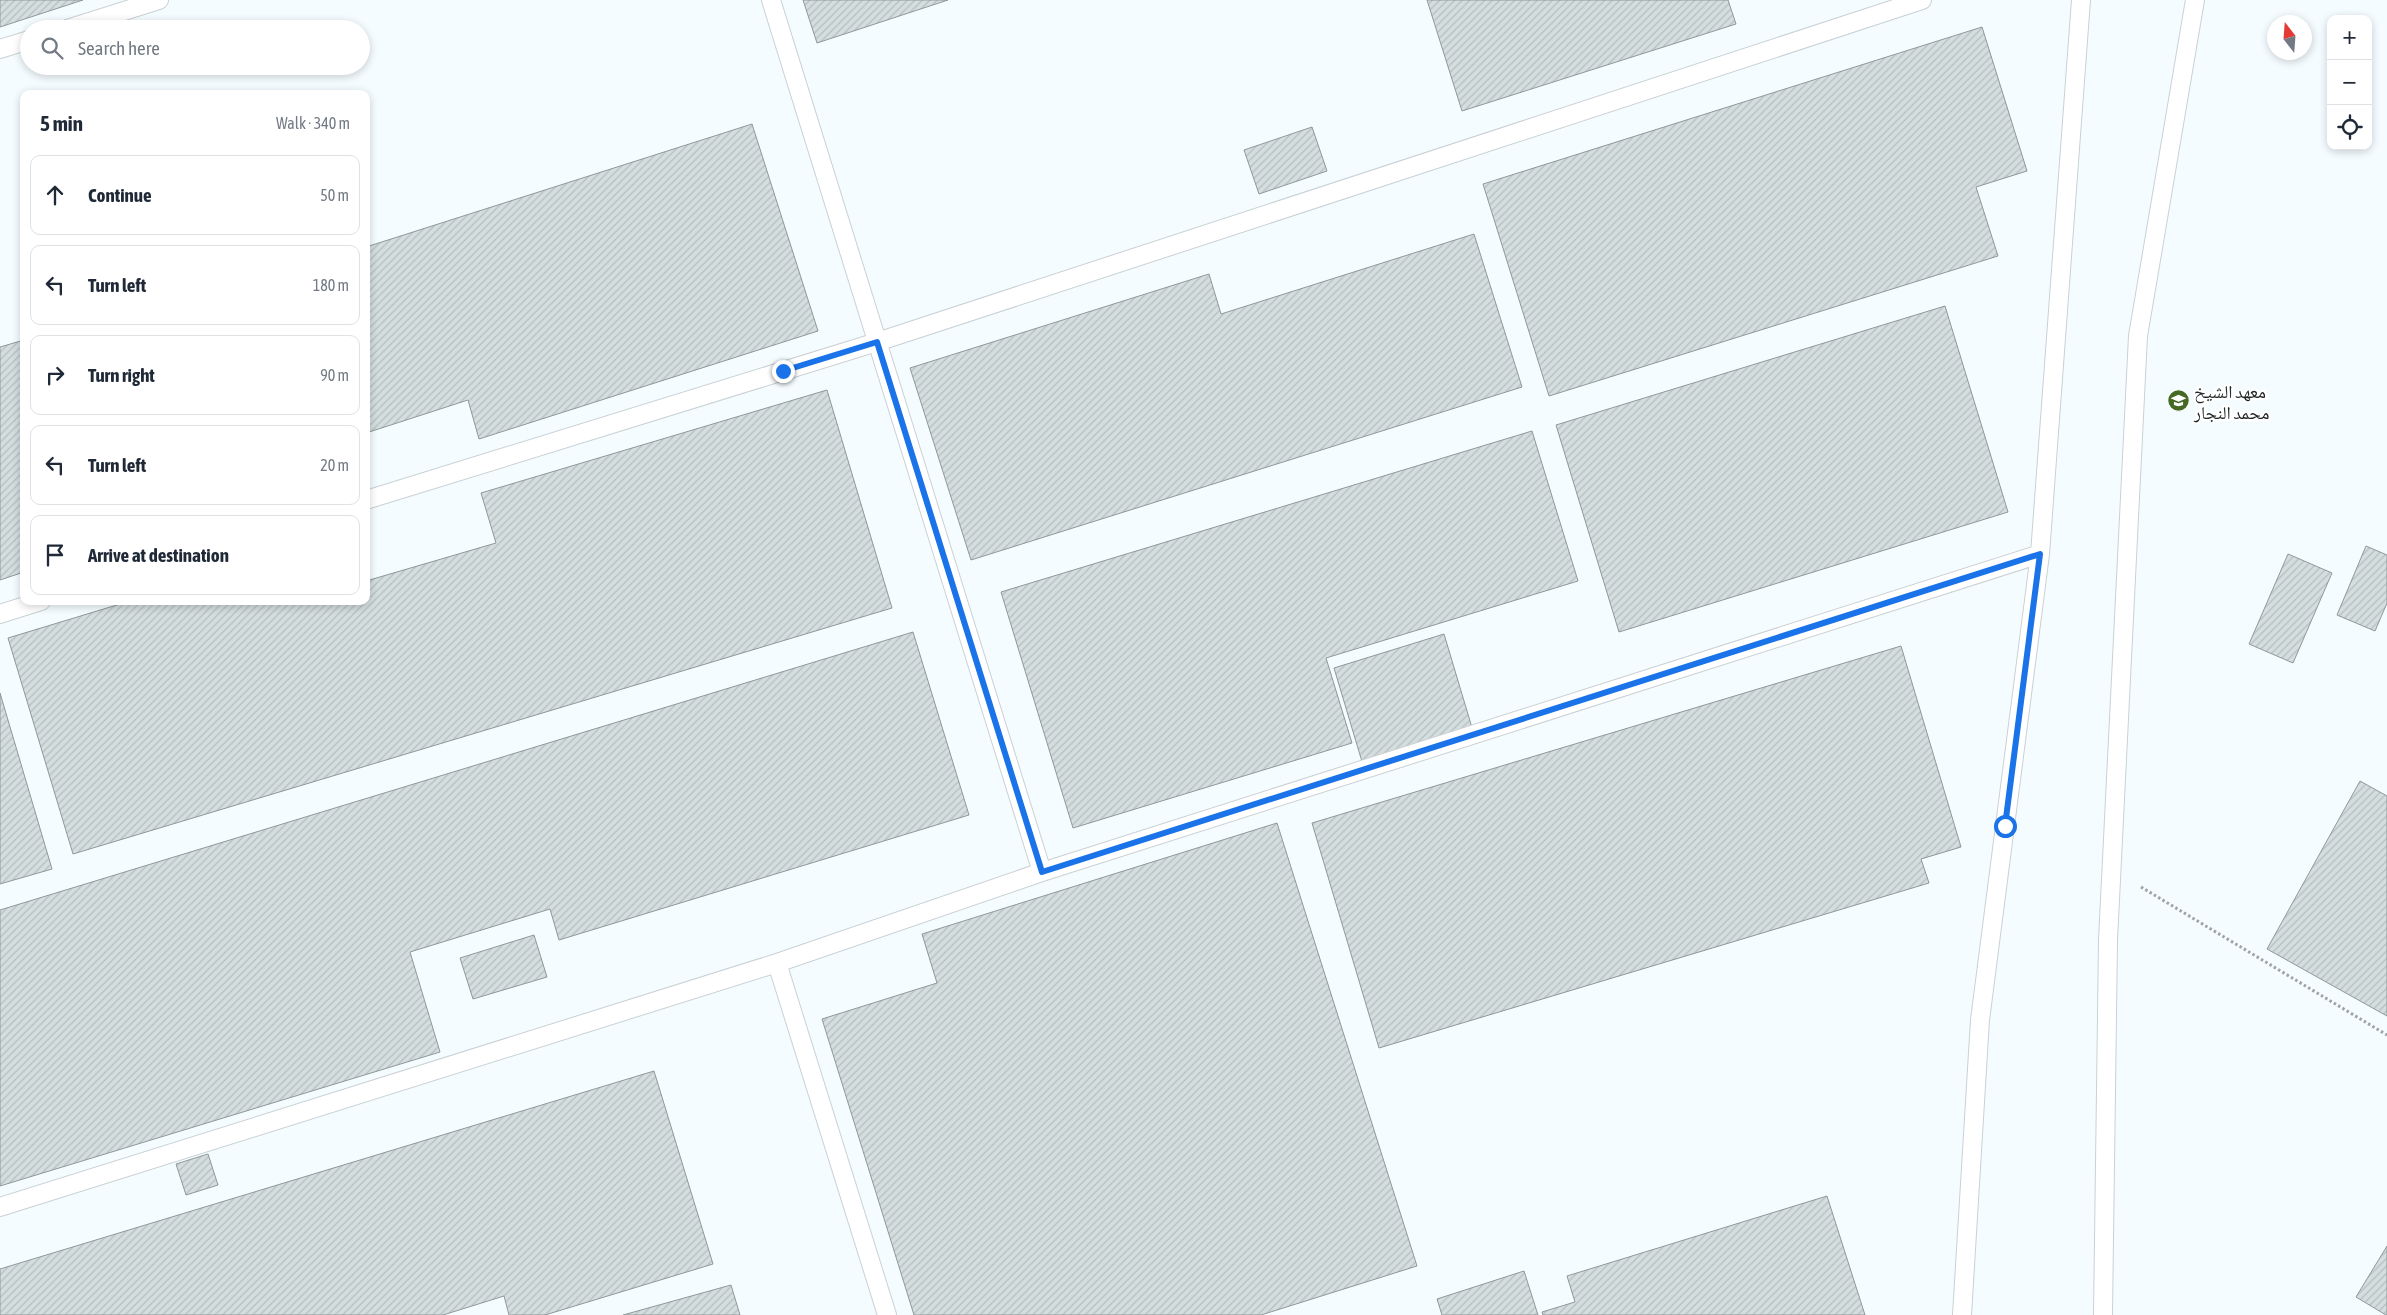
<!DOCTYPE html>
<meta charset="utf-8">
<style>
body{margin:0;font-family:"Asap Condensed","Noto Naskh Arabic",sans-serif;background:#f6f6f7;color:#1f2937}
.controls{position:absolute;right:15px;top:15px;display:grid;overflow:hidden;border-radius:10px;box-shadow:0 2px 8px #0003}
.controls button{width:45px;height:45px;display:grid;place-items:center;padding:0;border:0;border-bottom:1px solid #e0e1e3;background:#fff;color:#1f2937;font:25px sans-serif}
.compass{position:absolute;left:2267px;top:15px;width:45px;height:45px;border-radius:50%;background:#fff;box-shadow:0 2px 8px #0003;rotate:343deg}
.stop{position:absolute;width:15px;height:15px;margin:-11px;border:4px solid #1a73e8;border-radius:50%;background:#fff}
.stop.end{background:#1a73e8;border-color:#fff;box-shadow:0 1px 5px #0008}
.list{margin:0;padding:0;list-style:none}
h2{display:flex;justify-content:space-between;align-items:center;height:65px;margin:0;padding:0 20px;font-size:21px}
h2 small{font-size:16px;font-weight:400;color:#747a83}
.list li{display:grid;grid-template-columns:32px 1fr auto;gap:15px;align-items:center;box-sizing:border-box;height:80px;margin:0 10px 10px;padding:0 10px;border:1px solid #e0e1e3;border-radius:10px}
.list b{display:block;font-size:19px;white-space:nowrap}
.list em{font-size:16px;font-style:normal;color:#747a83}
.icon{flex:none;width:28px;height:28px;fill:none;stroke:currentColor;stroke-width:2;stroke-linecap:round;stroke-linejoin:round}
.map{position:relative;flex:none;width:2387px;height:1315px;overflow:hidden}
.search{position:absolute;background:#fff;box-shadow:0 2px 8px #0003;left:20px;top:20px;width:350px;height:55px;display:flex;align-items:center;gap:12px;box-sizing:border-box;padding:0 18px;border-radius:28px;color:#747a83;font-size:19px}
.panel{position:absolute;background:#fff;box-shadow:0 2px 8px #0003;left:20px;top:90px;width:350px;height:515px;border-radius:10px}
.map>svg:first-child{display:block}
</style>
<div class="map">
<svg width="2387" height="1315" viewBox="0 0 2387 1315">
<defs>
<pattern id="building-hatch" width="6" height="6" patternUnits="userSpaceOnUse" patternTransform="scale(1.25)"><rect width="6" height="6" fill="#d4dedf"/><path d="M-1 1l2-2M0 6l6-6M5 7l2-2" fill="none" stroke="#b6bebf"/></pattern>
</defs>
<rect width="100%" height="100%" fill="#f5fcff"/>
<path fill="url(#building-hatch)" stroke="#8f9899" d="M0 0H83L0 27Z
M803 0H948L817 43Z
M1427 0H1728L1736 24 1462 111Z
M1982 27 2027 171 1976 187 1998 256 1549 396 1483 184Z
M752 124 818 331 479 439 468 400 366 433V247Z
M1312 127 1327 171 1259 194 1244 150Z
M1474 234 1522 387 971 560 910 368 1209 274 1221 314Z
M1945 306 2008 512 1619 632 1556 425Z
M24 340V572L0 580V347Z
M827 390 892 608 73 854 8 638 130 601H366V581L496 543 481 493Z
M1532 431 1578 581 1326 658 1352 743 1073 828 1001 592Z
M2366 546 2387 555V603L2375 631 2337 615Z
M2288 554 2332 573 2293 663 2249 644Z
M913 632 969 815 559 940 550 909 410 952 440 1052 0 1186V910Z
M1444 634 1473 731 1363 765 1334 668Z
M1901 646 1961 847 1921 859 1929 883 1379 1048 1312 823Z
M0 693 52 869 0 884Z
M2360 781 2387 796V1016L2267 949Z
M1277 823 1417 1266 1261 1315H914L822 1019 937 983 922 934Z
M534 935 547 977 473 999 460 958Z
M654 1071 713 1264 545 1315H509L504 1296 443 1315H0V1269Z
M208 1154 218 1185 186 1195 176 1164Z
M1827 1196 1865 1315H1543L1542 1312 1575 1302 1567 1276Z
M2387 1246V1315H2386L2356 1297Z
M1524 1271 1538 1315H1442L1437 1299Z
M731 1285 740 1315H623Z"/>
<g fill="none" stroke-linecap="round" stroke-linejoin="round">
<defs>
<path id="service" d="M771 0 1042 872
M67 29 159 0
M0 49 29 40
M366 500 877 342 1922 0
M0 614 41 601
M777 963 887 1315
M0 1207 777 963 1042 872 2040 554
M1962 1315 1980 1020 2040 554 2081 0
M2103 1315 2108 940 2138 336 2195 0"/>
</defs>
<use href="#service" stroke="#c9d1d5" stroke-width="20"/>
<path stroke="#9ea3a5" stroke-width="3" stroke-dasharray="2.5 2.5" stroke-linecap="butt" d="M2141 887 2387 1035"/>
<use href="#service" stroke="#fff" stroke-width="18"/>
</g>
<g fill="none" stroke-linecap="round" stroke-linejoin="round">
<path stroke="#1a73e8" stroke-width="6" d="M783 371 877 342 1042 872 2040 554 2005 826"/>
</g>
<defs>
<symbol id="school-disc" viewBox="-11 -11 22 22"><circle r="9.5" fill="#456a24" stroke="#fff"/><path d="M0-5L7-2L0 1L-7-2ZM-4 1L0 2.5L4 1V4Q0 6-4 4Z" fill="#fff"/></symbol>
</defs>
<g fill-rule="evenodd">
<use href="#school-disc" x="2166" y="388" width="25" height="25"/>
</g>
<g text-anchor="middle" dominant-baseline="central" stroke-width="4.5" stroke-linejoin="round" paint-order="stroke">
<g font-size="18" fill="#232627" stroke="#fff" text-anchor="start">
<text x="2194" y="391">معهد الشيخ<tspan x="2194" dy="21">محمد النجار</tspan></text>
</g>
</g>
</svg>
<div class="controls">
<button>+</button>
<button>−</button>
<button><svg class="icon" aria-label="locate" viewBox="0 0 24 24"><circle cx="12" cy="12" r="6"/><path d="M12 2v4M12 18v4M2 12h4M18 12h4"/></svg></button>
</div>
<svg class="compass" viewBox="-18 -18 36 36"><path d="M0-13l5 13h-10z" fill="#e53935"/><path d="M0 13l5-13h-10z" fill="#747a83"/></svg>
<div class="stop" style="left:2005px;top:826px"></div>
<div class="stop end" style="left:783px;top:371px"></div>
<div class="search"><svg class="icon" aria-label="search" viewBox="0 0 24 24"><circle cx="10" cy="10" r="6"/><path d="M15 15l6 6"/></svg>Search here</div>
<section class="panel">
<h2>5 min<small>Walk · 340 m</small></h2>
<ul class="list">
<li><svg class="icon" aria-label="ahead" viewBox="0 0 24 24"><path d="M12 20V5M6 11l6-6 6 6"/></svg><div><b>Continue</b></div><em>50 m</em></li>
<li><svg class="icon" aria-label="left" viewBox="0 0 24 24"><path d="M17 20v-9H6M10 6l-5 5 5 5"/></svg><div><b>Turn left</b></div><em>180 m</em></li>
<li><svg class="icon" aria-label="right" viewBox="0 0 24 24"><path d="M7 20v-9h11M14 6l5 5-5 5"/></svg><div><b>Turn right</b></div><em>90 m</em></li>
<li><svg class="icon" aria-label="left" viewBox="0 0 24 24"><path d="M17 20v-9H6M10 6l-5 5 5 5"/></svg><div><b>Turn left</b></div><em>20 m</em></li>
<li><svg class="icon" aria-label="arrive" viewBox="0 0 24 24"><path d="M6 21V4h12l-3 4 3 4H6"/></svg><div><b>Arrive at destination</b></div></li>
</ul>
</section>
</div>
